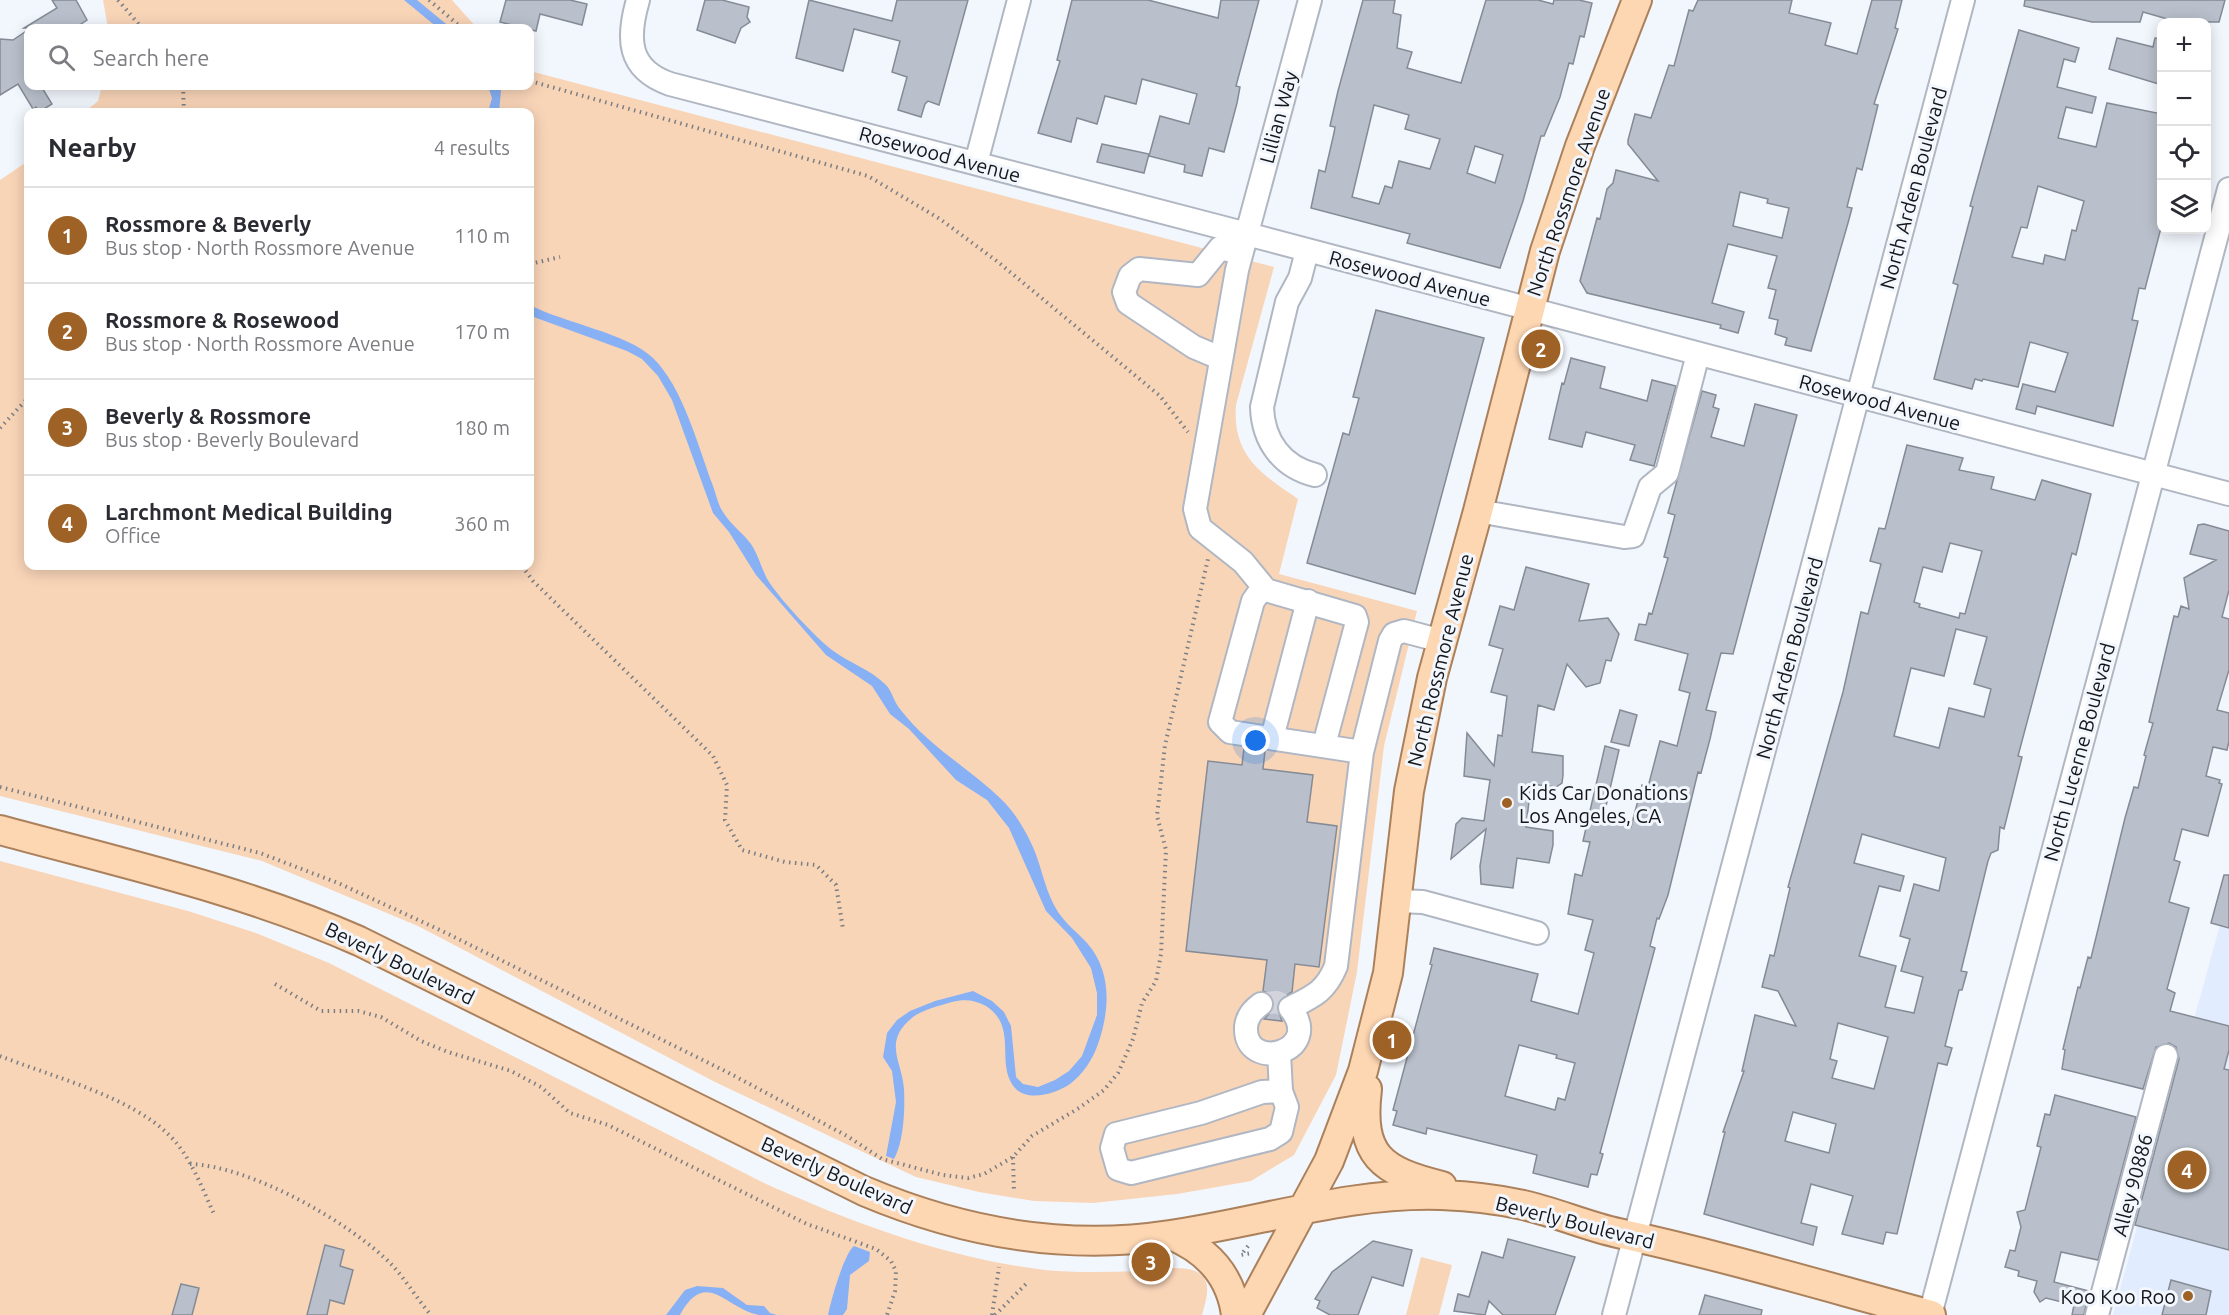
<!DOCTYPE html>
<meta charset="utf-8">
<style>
body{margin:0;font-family:Ubuntu,sans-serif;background:#f2f2f3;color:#2b2b33}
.controls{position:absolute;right:18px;top:18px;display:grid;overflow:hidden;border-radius:12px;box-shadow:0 3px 15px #0003}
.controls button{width:54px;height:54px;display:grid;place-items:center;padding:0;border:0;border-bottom:2px solid #e1e1e2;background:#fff;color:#2b2b33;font:30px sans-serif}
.you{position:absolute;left:1256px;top:741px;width:21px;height:21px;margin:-15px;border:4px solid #fff;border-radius:50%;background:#1a73e8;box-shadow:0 0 0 9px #1a73e833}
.badge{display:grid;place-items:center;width:39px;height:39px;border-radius:50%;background:#9f6226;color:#fff;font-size:20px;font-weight:700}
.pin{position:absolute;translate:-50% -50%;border:3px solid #fff;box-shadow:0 2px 6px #0006}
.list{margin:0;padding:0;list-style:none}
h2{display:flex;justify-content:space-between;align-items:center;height:78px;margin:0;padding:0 24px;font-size:26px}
h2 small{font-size:20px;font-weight:400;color:#7c7c81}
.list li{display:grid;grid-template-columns:39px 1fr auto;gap:18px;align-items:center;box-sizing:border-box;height:96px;padding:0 24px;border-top:2px solid #e1e1e2}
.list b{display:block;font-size:22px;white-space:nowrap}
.list p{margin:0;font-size:20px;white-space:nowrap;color:#7c7c81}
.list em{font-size:20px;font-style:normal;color:#7c7c81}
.icon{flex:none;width:33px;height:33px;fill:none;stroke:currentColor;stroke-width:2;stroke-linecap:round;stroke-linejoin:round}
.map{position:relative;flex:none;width:2229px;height:1315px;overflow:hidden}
.search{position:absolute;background:#fff;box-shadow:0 3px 15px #0003;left:24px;top:24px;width:510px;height:66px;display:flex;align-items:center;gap:15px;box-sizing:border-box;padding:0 21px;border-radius:12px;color:#7c7c81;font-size:22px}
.panel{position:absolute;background:#fff;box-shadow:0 3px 15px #0003;left:24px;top:108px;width:510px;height:462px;border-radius:12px}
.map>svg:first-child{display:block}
</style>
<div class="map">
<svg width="2229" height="1315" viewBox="0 0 2229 1315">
<rect width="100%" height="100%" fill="#f2f6fd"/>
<path fill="#e1ecfe" d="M2229 892V1315H2113Z"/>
<path fill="#f9d5b8" d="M103 0H452L477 28H108Z
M530 71 1274 267 1236 405C1232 455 1261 474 1298 499L1279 574 1417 611 1384 746 1357 972 1336 1075 1294 1155 1251 1181 1177 1194 1093 1203 1034 1201 979 1192 916 1177 715 1082 418 926 262 861 0 796V180L28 161V566H530V112H85L98 101 102 86H530Z
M0 861 188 911 256 933 329 963 766 1184C856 1224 946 1258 1045 1270 1076 1273 1109 1272 1141 1271 1156 1270 1180 1265 1195 1271 1214 1279 1206 1300 1202 1315H0Z
M1421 1257 1452 1265 1439 1315H1406Z"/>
<path fill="#87b0f5" d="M404 0H417L451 28H438Z
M488 86H499L501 91 499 112H488L492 98Z
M530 305C564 323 627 333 653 358 683 387 698 446 713 486 716 494 718 505 723 512 730 524 743 533 751 544 759 556 762 571 769 582 781 600 815 637 832 650 849 663 870 669 886 685 892 691 894 702 900 709 927 745 969 768 1001 799 1015 812 1028 834 1035 852 1043 873 1046 893 1058 912 1066 924 1077 932 1087 943 1112 971 1110 1010 1098 1044 1093 1059 1083 1074 1070 1084 1055 1094 1024 1104 1012 1084 997 1060 1017 1026 986 1006 975 1000 964 999 952 1002 941 1005 922 1010 913 1017 882 1042 902 1060 904 1089 905 1108 904 1142 894 1159L886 1156 896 1102 892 1071 883 1057 887 1033 897 1020 910 1011 935 1001 973 991 992 1001 1004 1012 1011 1026 1016 1077 1023 1084 1038 1087 1055 1080 1069 1071 1082 1056 1097 1015V993L1091 968 1072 938 1046 911 1009 828 987 800 956 780 909 729 890 714 872 686 826 655 756 575 729 532 713 513 672 400 658 376 642 359 627 351 531 316Z
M854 1246 870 1252 869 1261 850 1275 847 1309 843 1315H828C831 1300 844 1254 854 1246Z
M697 1286 723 1288 747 1305 764 1306 770 1313 777 1315C771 1315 764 1315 759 1315 726 1309 706 1267 680 1315H666L685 1290Z"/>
<path fill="#b9c0cb" stroke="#858b95" stroke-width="1.5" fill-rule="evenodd" d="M52 0H76L87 20 75 28H24L57 8Z
M506 0H570L587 4 582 25 540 14 536 31 500 22Z
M705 0H722L749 7 747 17 750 22 741 28 735 43 697 30Z
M809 0 892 21 897 0H968L939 105 928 101 925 104 921 117 898 110 907 77 892 72 900 41 854 29 843 71 796 58Z
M1072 0H1148L1218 18 1221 0H1259L1236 86 1240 87 1237 103 1224 152 1209 148 1202 176 1184 172 1185 165 1149 156 1160 116 1189 124 1197 94 1142 79 1136 104 1105 96 1097 124 1077 118 1071 142 1038 133 1060 61 1057 60Z
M1363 0H1395L1393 13 1401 15 1397 48 1412 52 1407 68 1461 83 1486 0H1538L1553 4 1554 0H1579L1592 3 1584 37 1580 36 1573 64 1569 63 1560 97 1544 136H1541L1523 201 1500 268 1407 243 1410 234 1311 208 1319 170 1325 172 1334 133 1335 127 1330 126 1338 91ZM1374 105 1409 115 1405 129 1440 139 1430 169 1399 161 1392 188 1385 186 1379 204 1352 197ZM1475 146 1503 155 1495 183 1467 173Z
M1698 0H1792L1789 13 1831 23 1825 45 1857 54 1872 0H1902L1895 28 1898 29 1874 104 1878 105 1862 170 1857 168 1847 207 1852 208 1848 223 1811 351 1785 345 1787 338 1775 334 1778 320 1769 318 1776 290 1768 288 1777 256 1728 244 1712 303 1744 312 1738 333 1720 328 1721 325 1587 293 1580 281 1597 218 1600 219 1607 189 1613 183 1616 170 1658 181 1628 144V140L1635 114 1651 118 1669 65 1674 66 1689 10 1693 11ZM1740 192 1768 199 1767 203 1789 208 1782 238 1733 226Z
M2025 0H2225L2219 22H2170L2171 20 2143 12 2140 22H2092L2024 6Z
M28 30V86H41L52 104 39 112 36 107 33 109 18 84 0 95V39L13 40Z
M2019 30 2079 48 2075 62 2064 59 2057 87 2096 97 2092 113 2066 107 2058 138 2096 147 2107 103 2162 114V224L2145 289 2139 288 2132 320 2138 321 2113 426 2037 406 2035 414 2016 409 2023 384 2055 392 2068 353 2030 342 2018 387 1983 379 1982 381 1975 379 1972 389 1934 379 1958 285 1953 283 1973 207 1970 206ZM2038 186 2084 201 2076 231 2072 230 2065 260 2045 255 2043 264 2012 257 2021 227 2027 228Z
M2117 38 2153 47 2155 38 2162 39V85L2109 69Z
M1102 144 1149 154 1144 173 1097 162Z
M1376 310 1484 338 1415 594 1307 563 1343 433 1349 435 1359 398 1353 397Z
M1571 358 1605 367 1600 388 1647 401 1652 380 1676 386 1654 466 1630 460 1635 445 1586 432 1582 447 1549 439 1562 383 1564 384Z
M1702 391 1716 395 1713 407 1719 409 1711 437 1744 446 1755 404 1797 415 1733 654 1721 653 1706 710 1716 712 1710 739 1701 773 1698 772 1668 895 1659 919 1657 918 1650 946 1655 948 1600 1153 1603 1154 1597 1175 1591 1174 1588 1187 1533 1173 1537 1155 1427 1128 1426 1134 1393 1125 1397 1111 1393 1110 1432 965 1430 964 1434 948 1538 974 1531 1001 1578 1014 1594 953 1585 950 1593 920 1568 914 1575 874 1582 876 1590 842 1583 841 1605 746 1619 750 1603 819 1631 827 1642 785 1648 787 1660 741 1677 746 1690 693 1679 690 1688 654 1635 640 1639 624 1646 625 1649 613 1652 614 1668 558 1664 557 1675 515 1668 513ZM1519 1045 1557 1055 1556 1058 1575 1063 1565 1100 1558 1098 1555 1110 1505 1096Z
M1907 445 1963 458 1959 470 1994 477 1991 489 2035 500 2042 480 2091 494 2076 555 2072 553 2018 756 2022 757 2004 829 2000 827 1998 850 1991 853 1988 861 1961 971 1967 972 1962 990H1959L1945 1046 1952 1048 1947 1065 1938 1063 1897 1234 1886 1232 1883 1244 1842 1234 1853 1196 1811 1184 1801 1223 1817 1227 1813 1245 1704 1214 1725 1132H1723L1744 1071H1742L1755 1015 1796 1026 1778 991 1762 987 1770 955 1774 956 1790 888 1788 887 1843 692 1861 612 1868 614 1881 564 1870 561 1879 528 1885 529ZM1950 543 1982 551 1965 614 1960 613 1959 618 1919 607 1920 604 1914 602 1923 567 1942 572ZM1956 629 1987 637 1974 684 1991 689 1984 717 1949 708 1939 748 1894 736 1911 668 1944 676ZM1862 834 1946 858 1939 891 1914 884 1900 936 1910 939 1901 971 1923 977 1914 1013 1885 1007 1896 966 1859 956 1879 886 1900 891 1904 876 1854 863ZM1838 1023 1888 1037 1874 1089 1832 1078 1837 1061 1830 1059ZM1793 1112 1836 1124 1829 1153 1785 1141Z
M2204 524 2229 531V590L2222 617 2229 619V670L2217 710 2229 713V741L2227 750 2213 747 2206 776 2220 780 2219 783 2222 784 2208 836 2182 829 2174 860 2180 862 2169 902 2189 908 2167 989 2175 993 2170 1011 2229 1026V1050L2224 1069 2229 1070V1250L2135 1225 2179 1059 2176 1047 2169 1043 2156 1047 2143 1089 2062 1069 2065 1050 2063 1049 2078 987 2080 988 2088 957 2091 958 2125 818 2134 787 2138 788 2146 756 2144 755 2153 723 2149 722 2174 616 2178 617 2181 606 2189 609 2184 578 2216 560 2190 554 2198 525Z
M1526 567 1589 584 1579 621 1608 618 1619 634 1611 661 1606 660 1600 683 1586 687 1567 664 1554 710 1538 705 1532 752 1563 756V775L1562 783 1556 787 1531 784 1526 827 1553 831V845L1549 863 1517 858 1513 888 1481 884 1480 866 1486 829 1451 859 1456 824 1462 818 1484 821 1490 780 1464 776 1467 733 1494 766 1498 735 1502 736 1507 696 1491 692 1503 649 1489 645 1500 606 1514 610Z
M1620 710 1637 715 1629 746 1611 742Z
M1244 748 1265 751 1263 769 1313 775 1307 822 1337 826 1319 967 1295 964 1292 992 1279 1000 1277 1007 1282 1021 1264 1019 1273 1010 1274 1003 1271 995 1263 991 1267 960 1186 951 1208 761 1242 765Z
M2224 875H2229V928L2211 923Z
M2055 1095 2136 1117 2098 1260 2061 1252 2054 1282 2089 1291 2084 1315H2072L2074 1305 2046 1298 2040 1302 2034 1292 2037 1281 2018 1276 2019 1271 2005 1267 2010 1250 2015 1251 2021 1227 2017 1212 2025 1210 2041 1147 2037 1146 2045 1114 2050 1115Z
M1508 1239 1575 1257 1555 1315H1503L1489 1301 1485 1315 1454 1311 1458 1294 1469 1297 1482 1252 1503 1258Z
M1373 1241 1412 1250 1403 1286 1372 1277 1358 1315H1330L1317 1308 1320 1301 1315 1299 1332 1272Z
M325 1245 344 1250 340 1266 353 1270 344 1304 330 1300 327 1315H307Z
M2171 1280 2211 1291 2206 1315H2162Z
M181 1284 199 1288 192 1315H172Z
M1705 1295 1762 1310 1761 1315H1699Z"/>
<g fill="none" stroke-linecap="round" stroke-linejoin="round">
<path stroke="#d1d4db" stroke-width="22" stroke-dasharray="22 11" stroke-linecap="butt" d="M1261 1004 1277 1002 1290 1008"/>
<defs>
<path id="minor" d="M638 0C627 38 627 69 670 84L1247 234 2229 494
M1310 0 1237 270 1195 509 1200 528 1243 562 1266 590 1355 616 1357 622 1324 745
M976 163 1019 0
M1307 251 1300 278 1287 302 1262 407C1263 441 1282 467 1315 475
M1220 358 1194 347 1128 303 1124 292 1130 276 1139 269 1198 275 1220 248 1241 253
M1478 511 1624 537 1633 536 1650 487 1667 473 1698 354
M1266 590 1258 594 1253 601 1220 722 1230 732 1362 752
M1272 738 1308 601
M1398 901 1423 902 1537 933
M1261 1004C1253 1010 1247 1016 1246 1027 1244 1074 1326 1052 1290 1008 1314 996 1326 991 1336 966L1362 752 1390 641 1394 634 1404 631 1442 641
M1279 1053 1281 1091 1287 1107 1281 1132 1270 1139 1131 1173 1118 1169 1112 1148 1116 1134 1201 1113 1262 1092 1281 1091
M1614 1315 1963 0
M1930 1315 2229 189
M2097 1315 2166 1056"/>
<path id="major" d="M0 830C121 863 244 890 359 941L864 1191C961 1232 1065 1251 1170 1235 1261 1222 1348 1192 1441 1195 1467 1196 1497 1199 1523 1205 1555 1212 1586 1226 1618 1233 1723 1256 1827 1287 1931 1315
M1367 1089C1359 1156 1381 1171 1442 1186
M1171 1235C1207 1250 1231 1275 1236 1315
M1246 1315 1329 1161 1363 1071 1388 973 1409 791 1432 678 1478 511 1545 251 1580 146 1637 0"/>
</defs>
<use href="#minor" stroke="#b0b7c2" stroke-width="26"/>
<use href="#major" stroke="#ab815c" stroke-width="32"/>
<path stroke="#7b7e83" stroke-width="4" stroke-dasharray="1.5 4.5" stroke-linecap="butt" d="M118 0 142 28
M429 0 462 28
M530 81 868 176 940 219 998 262 1160 396 1188 432
M183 86 184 112
M530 264 560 257
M0 428 28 398
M522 566 533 581 713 756 727 785 725 820 742 850 785 862 816 865 836 885 843 929
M0 787 260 853 338 883 440 930 727 1072 847 1136 882 1159 943 1175 968 1178 984 1174 1013 1157 1032 1136 1079 1108 1104 1090 1118 1073 1133 1039 1142 1003 1156 981 1161 954 1166 850 1157 816 1165 745 1208 559
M275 984 321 1011H358L381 1017 421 1041 448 1052 511 1071 541 1087 570 1113 608 1125 807 1224 876 1249 891 1261 896 1271 895 1291 887 1315
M0 1056C51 1076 131 1097 169 1135 190 1155 202 1188 214 1214
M1013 1157 1014 1193
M190 1164C250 1166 350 1222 392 1265 406 1280 417 1299 431 1315
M1248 1246 1241 1255 1252 1253
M992 1315 999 1267
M995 1315 1026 1284"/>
<use href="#minor" stroke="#fff" stroke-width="22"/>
<use href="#major" stroke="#fdd6b2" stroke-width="28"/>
</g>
<g fill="#9f6226" stroke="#f2f6fd" stroke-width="2">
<circle cx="1507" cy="803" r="6"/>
<circle cx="2188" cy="1296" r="6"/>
</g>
<g text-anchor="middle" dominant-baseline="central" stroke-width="6" stroke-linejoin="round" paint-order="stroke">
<g font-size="20" fill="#14161a" stroke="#f2f6fd">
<text transform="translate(1278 117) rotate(-75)">Lillian Way</text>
<text transform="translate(940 154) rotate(15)">Rosewood Avenue</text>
<text transform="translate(1913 188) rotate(-75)">North Arden Boulevard</text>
<text transform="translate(1568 192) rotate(-71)">North Rossmore Avenue</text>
<text transform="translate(1410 278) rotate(15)">Rosewood Avenue</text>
<text transform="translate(1880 402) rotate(15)">Rosewood Avenue</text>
<text transform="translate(1789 658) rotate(-75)">North Arden Boulevard</text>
<text transform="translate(1440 660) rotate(-76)">North Rossmore Avenue</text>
<text transform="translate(2079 752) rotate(-75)">North Lucerne Boulevard</text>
<text transform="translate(400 963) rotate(26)">Beverly Boulevard</text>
<text transform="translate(837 1175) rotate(24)">Beverly Boulevard</text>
<text transform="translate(2132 1185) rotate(-75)">Alley 90886</text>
<text transform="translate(1575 1222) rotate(14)">Beverly Boulevard</text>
</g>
<g font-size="20" fill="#14161a" stroke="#f2f6fd" text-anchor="start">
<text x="1519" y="792">Kids Car Donations<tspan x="1519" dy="23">Los Angeles, CA</tspan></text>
<text x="2176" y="1296" text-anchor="end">Koo Koo Roo</text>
</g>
</g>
</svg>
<div class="controls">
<button>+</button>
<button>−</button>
<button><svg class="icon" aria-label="locate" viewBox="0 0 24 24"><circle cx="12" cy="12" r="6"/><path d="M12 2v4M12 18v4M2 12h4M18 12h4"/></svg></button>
<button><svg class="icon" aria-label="layers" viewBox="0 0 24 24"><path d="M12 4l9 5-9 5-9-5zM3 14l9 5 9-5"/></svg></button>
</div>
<div class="you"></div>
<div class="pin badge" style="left:1392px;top:1040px">1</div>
<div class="pin badge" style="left:1541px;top:349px">2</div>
<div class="pin badge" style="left:1151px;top:1262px">3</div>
<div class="pin badge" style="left:2187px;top:1170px">4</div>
<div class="search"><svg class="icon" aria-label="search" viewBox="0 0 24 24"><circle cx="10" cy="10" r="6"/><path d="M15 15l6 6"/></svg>Search here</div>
<section class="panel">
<h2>Nearby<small>4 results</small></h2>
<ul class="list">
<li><span class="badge">1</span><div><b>Rossmore &amp; Beverly</b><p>Bus stop · North Rossmore Avenue</p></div><em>110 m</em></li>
<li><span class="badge">2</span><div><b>Rossmore &amp; Rosewood</b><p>Bus stop · North Rossmore Avenue</p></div><em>170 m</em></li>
<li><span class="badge">3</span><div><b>Beverly &amp; Rossmore</b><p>Bus stop · Beverly Boulevard</p></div><em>180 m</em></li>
<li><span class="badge">4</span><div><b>Larchmont Medical Building</b><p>Office</p></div><em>360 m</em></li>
</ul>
</section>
</div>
